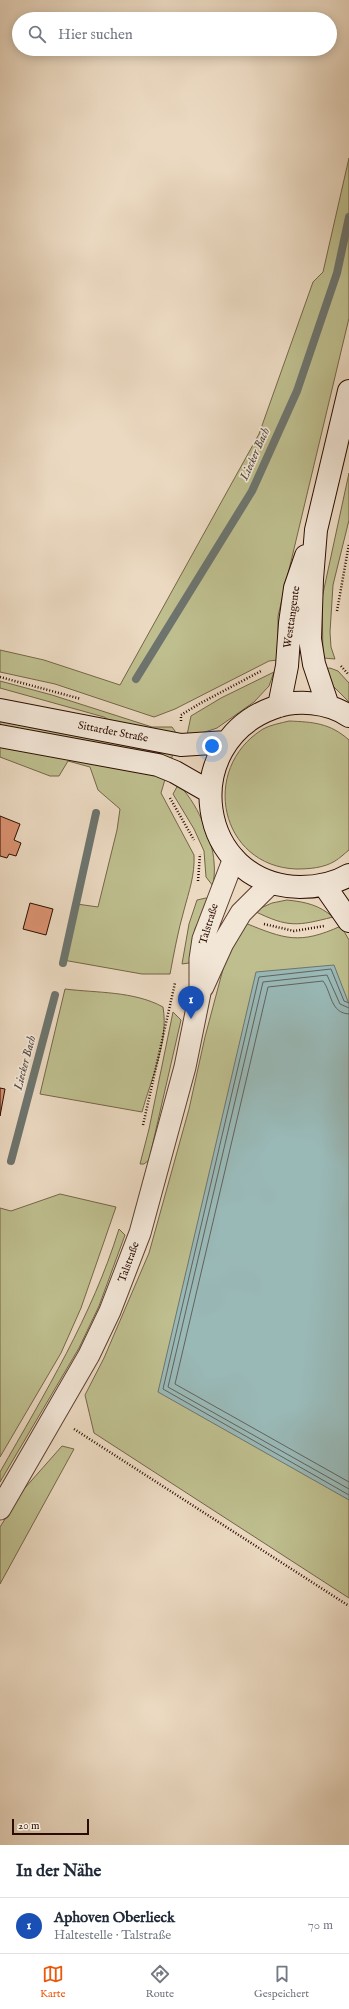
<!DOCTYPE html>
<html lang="de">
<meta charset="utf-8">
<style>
body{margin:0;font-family:"IM FELL English",serif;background:#f2f2f3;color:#1f2937}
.scale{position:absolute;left:12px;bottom:10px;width:77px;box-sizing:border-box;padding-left:4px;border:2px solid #2c0c00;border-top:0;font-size:11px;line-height:14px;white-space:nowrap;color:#2c0c00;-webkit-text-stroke:3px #f2e6d7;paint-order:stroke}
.you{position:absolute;left:212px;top:746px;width:14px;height:14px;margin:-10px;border:3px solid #fff;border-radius:50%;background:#1a73e8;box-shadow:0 0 0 6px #1a73e833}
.badge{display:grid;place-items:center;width:26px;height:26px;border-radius:50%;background:#ea580c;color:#fff;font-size:13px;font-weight:700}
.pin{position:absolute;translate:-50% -33px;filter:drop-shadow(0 1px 2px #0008)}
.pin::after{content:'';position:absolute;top:21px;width:14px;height:12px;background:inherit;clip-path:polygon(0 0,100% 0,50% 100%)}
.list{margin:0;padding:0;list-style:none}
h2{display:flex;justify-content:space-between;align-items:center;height:52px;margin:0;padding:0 16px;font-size:17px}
h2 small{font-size:13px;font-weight:400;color:#747a83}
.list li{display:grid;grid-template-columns:26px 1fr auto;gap:12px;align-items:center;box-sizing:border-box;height:56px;padding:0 16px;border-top:1px solid #e0e1e3}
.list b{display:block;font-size:15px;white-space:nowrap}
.list p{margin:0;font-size:13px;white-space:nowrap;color:#747a83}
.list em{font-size:13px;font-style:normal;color:#747a83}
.icon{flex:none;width:22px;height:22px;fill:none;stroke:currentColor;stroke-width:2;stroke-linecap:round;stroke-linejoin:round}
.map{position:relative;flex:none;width:349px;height:1845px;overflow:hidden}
.search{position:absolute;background:#fff;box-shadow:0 2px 10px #0003;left:12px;right:12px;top:12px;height:44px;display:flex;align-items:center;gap:10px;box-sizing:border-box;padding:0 14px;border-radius:22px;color:#747a83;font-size:15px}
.sheet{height:108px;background:#fff}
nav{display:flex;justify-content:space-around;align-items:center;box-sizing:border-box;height:56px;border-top:1px solid #e0e1e3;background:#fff;font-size:11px;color:#747a83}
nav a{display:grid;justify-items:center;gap:2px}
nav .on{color:#ea580c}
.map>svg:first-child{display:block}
</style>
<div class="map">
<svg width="349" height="1845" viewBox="0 0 349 1845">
<rect width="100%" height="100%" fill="#ebd9c1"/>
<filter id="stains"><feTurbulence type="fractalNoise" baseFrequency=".005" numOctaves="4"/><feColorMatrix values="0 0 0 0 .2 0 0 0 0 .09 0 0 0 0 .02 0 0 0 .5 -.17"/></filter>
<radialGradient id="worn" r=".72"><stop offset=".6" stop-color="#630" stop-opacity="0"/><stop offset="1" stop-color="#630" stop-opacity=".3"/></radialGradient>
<path fill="#bebe8e" stroke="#756547" d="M349 158V318L278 616V660L269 661 175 709 154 717 55 684 0 672V650L44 660 120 685 259 434 313 282 323 272Z
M349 473V520L333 585 330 632 331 647 335 659 323 658 322 598Z
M330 668 338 671 349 683V702L333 686 324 669Z
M274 672 269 686 254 702 217 728 202 733 187 735 191 716 221 698Z
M0 681 52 695 152 727H172L175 731V737L120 726 104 717 0 688Z
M0 718 173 752 171 762 0 727Z
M289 721C313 722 330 723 349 740V850C344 854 340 858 335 861 324 868 309 869 296 869 220 866 199 769 263 729 270 725 281 723 289 721Z
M0 742 166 776 161 793 194 855C195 875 189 891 184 910 178 931 174 953 170 974H142L63 960 77 904 98 907 117 830 120 809 98 790 90 767 68 761 59 776H50L0 757Z
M178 785C195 798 213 840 214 862 215 870 214 878 213 886L206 877 204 851 194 829 173 794Z
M206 898 209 899 195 929 189 963 182 964 189 924 197 900Z
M287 900C306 902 319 905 333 917 297 926 289 928 254 911L272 903Z
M245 923C285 939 299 945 341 926L349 940V1598L94 1433 85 1395 104 1358 149 1253 189 1109 205 1037 227 954Z
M65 989C97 993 134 991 163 1007 169 1041 151 1079 142 1112L40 1094Z
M173 1012 181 1020 149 1160 144 1164H140L149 1129Z
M60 1194 116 1207 81 1308 61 1353 0 1457V1208L11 1211Z
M119 1229 125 1235 99 1306 79 1348 0 1482V1472C45 1393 92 1316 119 1229Z
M62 1446 74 1449 0 1584V1527L24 1489Z"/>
<path fill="#99b9b7" stroke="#6d746e" d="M334 965 349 1004V1500L158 1392 256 972Z"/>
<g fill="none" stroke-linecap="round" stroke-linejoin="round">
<path stroke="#62625c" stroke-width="1" d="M349 1003 344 1001 331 969 259 977 163 1389 349 1495
M349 1008 340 1004 327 975 263 982 168 1387 349 1489
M349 1014C330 1013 332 993 323 981L268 987 175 1384 349 1482"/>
<path stroke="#6d746e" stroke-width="8" d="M136 679 252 491 297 391 337 273 349 217
M63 963 96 813
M11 1161 55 995"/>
</g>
<path fill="#d99170" stroke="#2c0c00" d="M0 816 20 824 14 840 21 843 16 856 9 854 7 858 0 856Z
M30 903 53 909 46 935 23 929Z
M0 1088 5 1089 0 1116Z"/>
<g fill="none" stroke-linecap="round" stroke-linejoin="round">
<defs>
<path id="street" d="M203 987 223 943 241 913 271 883
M0 1509 89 1355 110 1311 140 1233 185 1067 200 993V959L203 939 234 858"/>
<path id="secondary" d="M279 706 287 666 290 623 295 588 306 556
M328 706 314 664 310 639 312 579 316 530 349 391
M0 710 181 745 227 742
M349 716C328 702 297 699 273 708 177 743 196 885 300 887 317 887 334 884 349 875
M0 736 158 765 175 772 210 792
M324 885 349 921"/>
</defs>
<use href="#street" stroke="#5c3f30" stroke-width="23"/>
<use href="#secondary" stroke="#2c0c00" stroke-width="24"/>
<path stroke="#2c0c00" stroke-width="2.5" stroke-dasharray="1 2" stroke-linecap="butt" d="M337 611 349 544
M341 666 349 675
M0 677 81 699
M181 721V715L199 704 261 671
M170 798 194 840
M198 881 200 854
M264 924 294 931 324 926
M143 1125 175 983
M74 1429 349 1606"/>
<use href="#street" stroke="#f2e6d7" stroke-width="21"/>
<use href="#secondary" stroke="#f2e6d7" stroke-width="22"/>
</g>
<g text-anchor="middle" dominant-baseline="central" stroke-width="3.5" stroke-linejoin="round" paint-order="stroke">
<g font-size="11" fill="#2c0c00" stroke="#f2e6d7">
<text transform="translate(292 617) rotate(-82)">Westtangente</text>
<text transform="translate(113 732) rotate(11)">Sittarder Straße</text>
<text transform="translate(209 924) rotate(-73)">Talstraße</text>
<text transform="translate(129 1262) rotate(-70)">Talstraße</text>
</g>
<g font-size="12" font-style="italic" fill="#524940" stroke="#f2e6d7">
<text transform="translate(255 454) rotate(-66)">Liecker Bach</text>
<text transform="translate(25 1063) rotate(-75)">Liecker Bach</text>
</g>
</g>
<rect width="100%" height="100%" filter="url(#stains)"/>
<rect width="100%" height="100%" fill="url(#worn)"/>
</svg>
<div class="scale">20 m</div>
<div class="you"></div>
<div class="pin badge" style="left:191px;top:1019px;background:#1a4fb4">1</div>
<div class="search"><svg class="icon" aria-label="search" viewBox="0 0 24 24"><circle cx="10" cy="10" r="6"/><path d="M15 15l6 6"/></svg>Hier suchen</div>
</div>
<section class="sheet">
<h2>In der Nähe<small></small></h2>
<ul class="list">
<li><span class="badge" style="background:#1a4fb4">1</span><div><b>Aphoven Oberlieck</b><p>Haltestelle · Talstraße</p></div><em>70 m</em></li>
</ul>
</section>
<nav>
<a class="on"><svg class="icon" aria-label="map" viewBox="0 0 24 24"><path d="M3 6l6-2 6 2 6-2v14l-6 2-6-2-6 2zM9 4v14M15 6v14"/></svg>Karte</a>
<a><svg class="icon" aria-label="directions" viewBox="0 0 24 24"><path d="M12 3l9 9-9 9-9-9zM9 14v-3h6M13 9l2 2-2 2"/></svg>Route</a>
<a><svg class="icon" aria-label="saved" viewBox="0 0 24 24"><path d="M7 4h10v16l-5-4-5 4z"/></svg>Gespeichert</a>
</nav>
